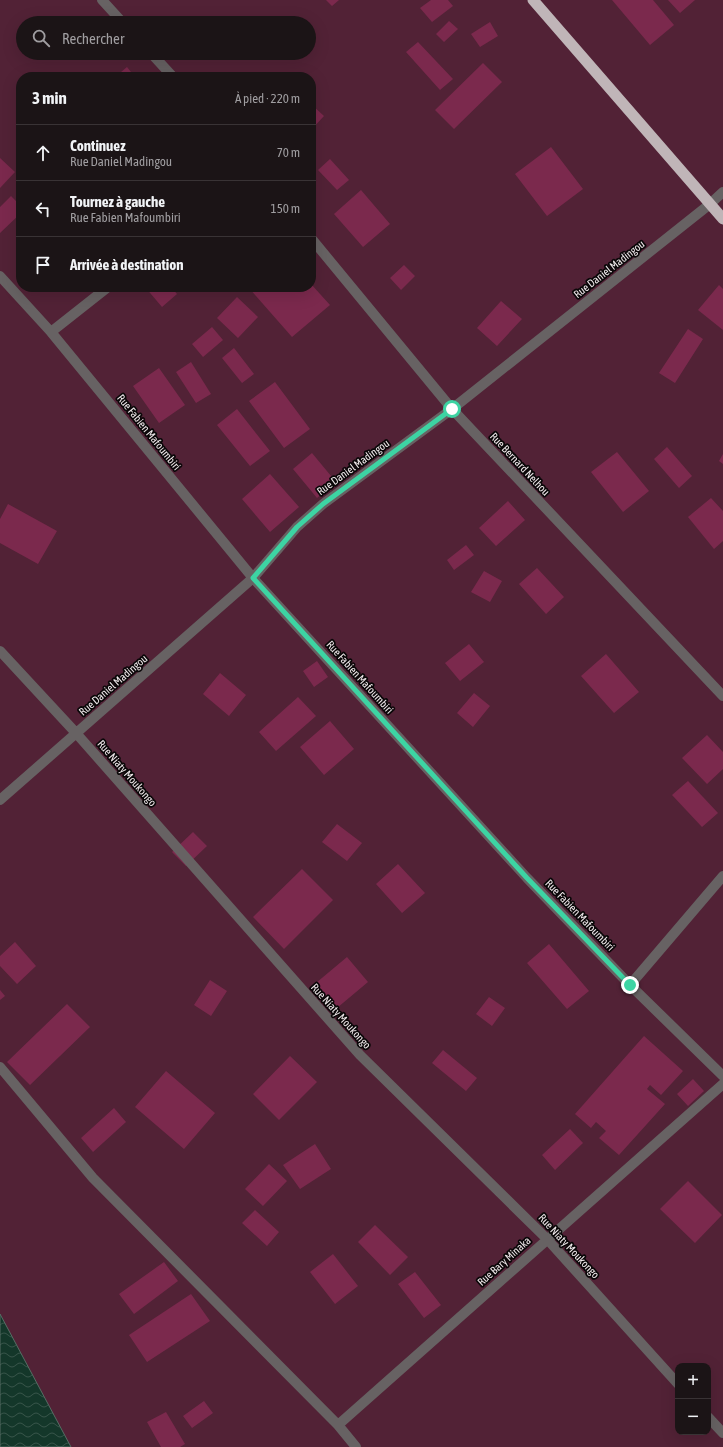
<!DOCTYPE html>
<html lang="fr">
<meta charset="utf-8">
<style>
body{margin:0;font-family:"Asap Condensed",sans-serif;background:#282123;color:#f1f3f6}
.controls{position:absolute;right:12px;bottom:12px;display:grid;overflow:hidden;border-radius:8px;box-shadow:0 4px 16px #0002}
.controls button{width:36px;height:36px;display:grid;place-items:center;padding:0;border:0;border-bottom:1px solid #393335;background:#1b1416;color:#f1f3f6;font:20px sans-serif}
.stop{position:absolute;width:12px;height:12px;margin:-9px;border:3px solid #3dd4a3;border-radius:50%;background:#fff}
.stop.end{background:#3dd4a3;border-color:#fff;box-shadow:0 1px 4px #0008}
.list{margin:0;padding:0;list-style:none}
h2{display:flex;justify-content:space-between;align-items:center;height:52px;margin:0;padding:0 16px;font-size:17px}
h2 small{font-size:13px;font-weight:400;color:#a09ea1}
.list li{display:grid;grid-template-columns:26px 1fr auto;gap:12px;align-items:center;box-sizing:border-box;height:56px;padding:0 16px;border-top:1px solid #393335}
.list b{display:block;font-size:15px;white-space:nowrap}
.list p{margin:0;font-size:13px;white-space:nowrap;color:#a09ea1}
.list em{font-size:13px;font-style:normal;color:#a09ea1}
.icon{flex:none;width:22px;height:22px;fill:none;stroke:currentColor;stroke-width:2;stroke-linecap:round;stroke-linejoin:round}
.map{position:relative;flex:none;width:723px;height:1447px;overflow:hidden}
.search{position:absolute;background:#1b1416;box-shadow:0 4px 16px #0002;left:16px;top:16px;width:300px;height:44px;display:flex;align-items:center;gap:10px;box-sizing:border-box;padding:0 14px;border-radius:22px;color:#a09ea1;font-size:15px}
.panel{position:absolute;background:#1b1416;box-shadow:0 4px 16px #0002;left:16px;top:72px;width:300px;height:220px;border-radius:16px}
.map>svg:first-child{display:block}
</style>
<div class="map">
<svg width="723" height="1447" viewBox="0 0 723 1447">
<defs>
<pattern id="water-waves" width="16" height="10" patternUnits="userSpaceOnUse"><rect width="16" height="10" fill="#14372a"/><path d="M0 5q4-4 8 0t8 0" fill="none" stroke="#375449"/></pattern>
</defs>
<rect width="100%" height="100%" fill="#241b1e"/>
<path fill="#522236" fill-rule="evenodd" d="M0 0H723V1447H0ZM23 23H309V53H23ZM21 77H311V287H21ZM678 1366H708V1432H678Z"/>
<path fill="url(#water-waves)" stroke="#566d64" d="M0 1314 71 1447H0Z"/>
<path fill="#7b294d" d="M326 0H339L332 6Z
M431 0H448L453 6 432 22 420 8Z
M612 0H653L674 25 650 45Z
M668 0H695L680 13Z
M449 21 458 29 444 42 436 34Z
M490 22 498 36 480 47 471 34Z
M418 42 453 79 440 90 406 52Z
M483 63 502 82 454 129 435 110Z
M127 67 135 77H115Z
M311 104 324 116 311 130Z
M551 147 583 189 547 216 515 174Z
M0 158 15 172 0 188Z
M330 159 349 180 337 190 318 170Z
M361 190 390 224 363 247 334 214Z
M11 196 21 206V213L0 233V207Z
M404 265 415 276 401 290 390 278Z
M311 284 330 305 292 337 249 288 251 287H311Z
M719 285 723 289V330L698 310Z
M145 287H171L177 294 162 307Z
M237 297 258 317 238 338 217 318Z
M501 301 522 319 497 346 477 328Z
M212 327 223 340 203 357 192 344Z
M688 329 703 339 675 383 659 373Z
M234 348 254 374 242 383 222 358Z
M191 362 211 394 196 403 176 372Z
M159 368 185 405 159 423 133 386Z
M275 382 310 429 284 448 249 401Z
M237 409 270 451 250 466 217 425Z
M667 447 692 476 679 488 654 459Z
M617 452 649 491 623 512 591 472Z
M312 453 336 482 317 498 293 469Z
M723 454V464L719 461Z
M270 474 299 507 270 532 242 499Z
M711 498 723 511V541L714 549 688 517Z
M508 501 525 520 496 546 479 528Z
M8 504 57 531 38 564 0 543V519Z
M466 545 474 555 454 570 447 560Z
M537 568 564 597 546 614 519 584Z
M484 571 502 581 490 602 471 592Z
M469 644 484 662 460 681 445 663Z
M606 654 639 692 614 713 581 676Z
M317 661 328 677 314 687 303 671Z
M220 673 246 695 229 716 203 694Z
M474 693 490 706 473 727 457 713Z
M298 697 316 716 276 751 259 732Z
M330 721 354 749 324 775 300 747Z
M707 735 723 752V769L707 784 682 758Z
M688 781 718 813 702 827 672 795Z
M337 824 362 843 347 861 322 842Z
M193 832 207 846 186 866 172 852Z
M398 864 425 893 402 913 376 884Z
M302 869 333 900 284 949 253 917Z
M15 942 36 966 17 984 0 966V956Z
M549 944 589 991 567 1009 527 963Z
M347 957 368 982 331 1013 310 988Z
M210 980 227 991 211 1016 194 1005Z
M0 990 5 996 0 1000Z
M489 997 505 1008 492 1026 476 1014Z
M67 1004 90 1027 30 1085 7 1062Z
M644 1036 683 1071 661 1095 650 1085 647 1089 665 1104 619 1155 599 1138 606 1131 596 1122 591 1128 575 1114Z
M443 1050 477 1078 466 1091 432 1063Z
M290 1056 317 1082 279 1120 253 1094Z
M166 1071 215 1113 184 1149 135 1107Z
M693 1079 704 1091 688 1106 677 1094Z
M114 1108 126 1122 93 1152 81 1138Z
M570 1129 583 1143 555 1170 542 1155Z
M315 1144 331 1169 300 1189 283 1165Z
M269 1164 287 1181 263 1206 245 1189Z
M688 1181 722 1215 695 1243 660 1209Z
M255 1210 279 1232 267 1246 242 1223Z
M375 1225 408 1257 390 1275 358 1242Z
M333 1254 358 1286 335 1304 310 1272Z
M164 1262 178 1281 134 1314 119 1294Z
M415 1272 441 1305 424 1318 398 1284Z
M191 1294 210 1321 147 1362 129 1335Z
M204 1401 213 1413 192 1428 183 1416Z
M166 1412 185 1444 180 1447H161L147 1422Z"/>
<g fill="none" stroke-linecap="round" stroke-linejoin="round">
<path stroke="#676263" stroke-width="10" d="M102 0 123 23
M151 53 173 77
M311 238 452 409 723 696
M0 276 51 332 253 578 527 878 630 985 723 1076
M51 332 108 287
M0 651 76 733 360 1055 547 1239 678 1384
M0 800 253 578 297 527 323 504 452 409 710 204 723 192
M630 985 723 876
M0 1067 93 1178 338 1425 356 1447
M708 1417 723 1433
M338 1425 723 1084"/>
<path stroke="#c0b5b8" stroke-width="11" d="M533 0 723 219"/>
</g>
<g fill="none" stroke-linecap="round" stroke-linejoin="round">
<path stroke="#3dd4a3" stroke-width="5" d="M452 409 323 504 297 527 253 578 527 878 630 985"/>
</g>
<g text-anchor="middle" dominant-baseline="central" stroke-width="3.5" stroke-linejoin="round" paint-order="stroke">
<g font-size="11" fill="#f1eaec" stroke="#0a0708">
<text transform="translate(609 269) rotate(-38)">Rue Daniel Madingou</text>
<text transform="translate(149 432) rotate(51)">Rue Fabien Mafoumbiri</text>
<text transform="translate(520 464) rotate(47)">Rue Bernard Nelhou</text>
<text transform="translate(353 467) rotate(-36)">Rue Daniel Madingou</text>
<text transform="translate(360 677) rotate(48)">Rue Fabien Mafoumbiri</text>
<text transform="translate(113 685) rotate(-41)">Rue Daniel Madingou</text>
<text transform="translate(127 773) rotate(49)">Rue Niaty Moukongo</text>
<text transform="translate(580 915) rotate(46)">Rue Fabien Mafoumbiri</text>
<text transform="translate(341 1016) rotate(48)">Rue Niaty Moukongo</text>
<text transform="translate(569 1246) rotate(47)">Rue Niaty Moukongo</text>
<text transform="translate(504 1261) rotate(-42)">Rue Bary Minaka</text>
</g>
</g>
</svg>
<div class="controls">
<button>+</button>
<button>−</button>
</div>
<div class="stop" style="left:452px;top:409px"></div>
<div class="stop end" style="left:630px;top:985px"></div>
<div class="search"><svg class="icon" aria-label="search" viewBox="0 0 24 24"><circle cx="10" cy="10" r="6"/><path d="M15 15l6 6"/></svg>Rechercher</div>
<section class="panel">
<h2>3 min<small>À pied · 220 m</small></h2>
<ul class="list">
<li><svg class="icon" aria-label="ahead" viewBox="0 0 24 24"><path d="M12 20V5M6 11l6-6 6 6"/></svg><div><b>Continuez</b><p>Rue Daniel Madingou</p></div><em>70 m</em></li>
<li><svg class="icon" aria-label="left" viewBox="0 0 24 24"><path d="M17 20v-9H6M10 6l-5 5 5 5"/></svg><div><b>Tournez à gauche</b><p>Rue Fabien Mafoumbiri</p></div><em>150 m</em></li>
<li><svg class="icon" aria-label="arrive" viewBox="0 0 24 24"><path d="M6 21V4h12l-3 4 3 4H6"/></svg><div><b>Arrivée à destination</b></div></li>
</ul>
</section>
</div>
